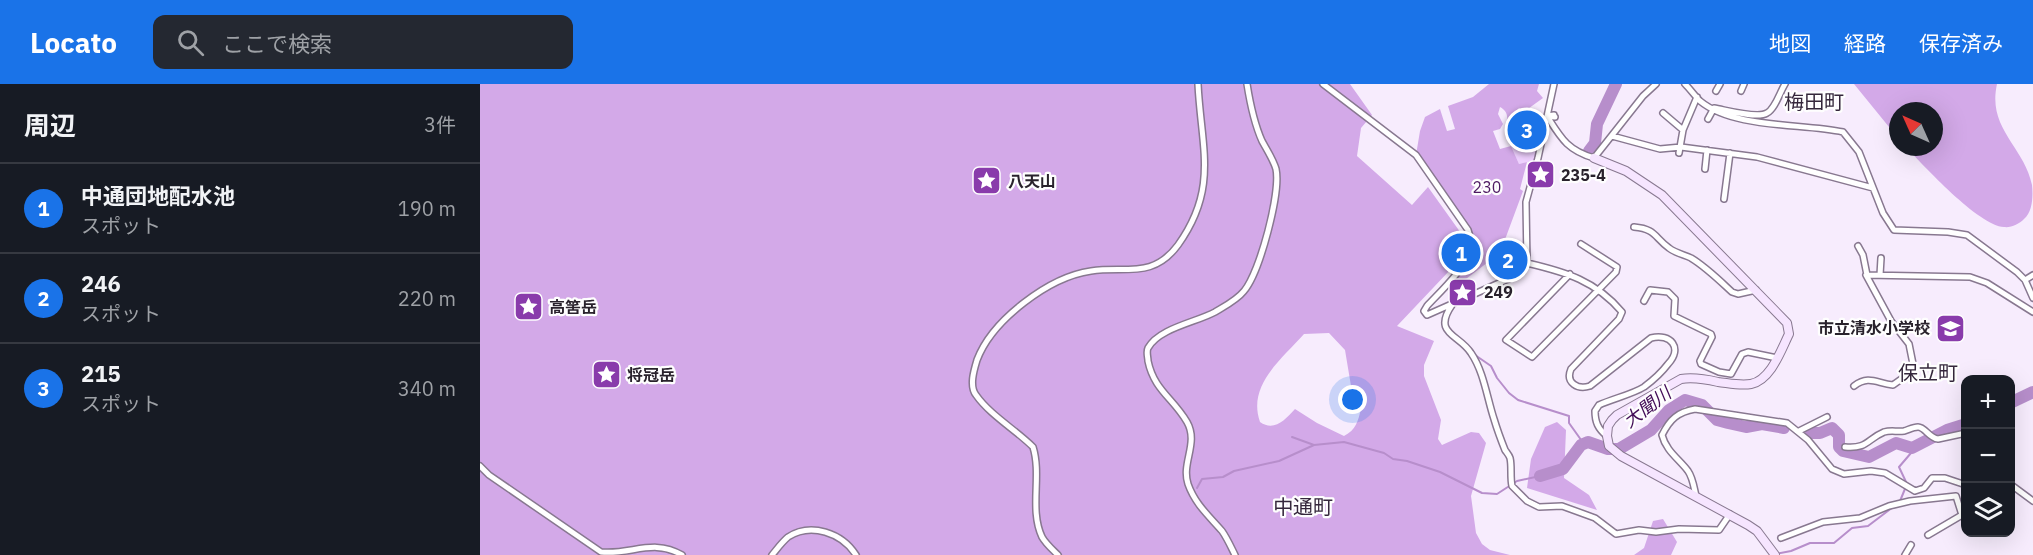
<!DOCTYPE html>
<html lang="ja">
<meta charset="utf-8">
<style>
body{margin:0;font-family:"IBM Plex Sans","Noto Sans JP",sans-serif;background:#242831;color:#f1f3f6}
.controls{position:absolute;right:18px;bottom:18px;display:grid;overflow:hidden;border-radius:12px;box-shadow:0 6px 24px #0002}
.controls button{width:54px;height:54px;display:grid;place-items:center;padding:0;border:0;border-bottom:2px solid #363941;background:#171b24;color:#f1f3f6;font:30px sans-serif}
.compass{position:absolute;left:1409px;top:18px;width:54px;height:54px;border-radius:50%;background:#171b24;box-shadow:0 6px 24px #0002;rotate:315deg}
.you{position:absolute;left:873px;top:316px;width:21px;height:21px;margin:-15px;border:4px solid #fff;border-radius:50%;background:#1a73e8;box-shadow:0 0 0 9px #1a73e833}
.badge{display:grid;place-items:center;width:39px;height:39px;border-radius:50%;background:#1a73e8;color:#fff;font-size:20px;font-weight:700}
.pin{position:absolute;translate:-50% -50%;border:3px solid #fff;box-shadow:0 2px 6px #0006}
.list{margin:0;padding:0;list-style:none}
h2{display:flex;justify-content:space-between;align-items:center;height:78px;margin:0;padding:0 24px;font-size:26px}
h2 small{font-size:20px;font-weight:400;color:#9ea1a6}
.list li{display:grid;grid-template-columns:39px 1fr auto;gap:18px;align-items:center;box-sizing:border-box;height:90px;padding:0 24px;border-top:2px solid #363941}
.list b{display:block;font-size:22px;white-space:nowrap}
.list p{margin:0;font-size:20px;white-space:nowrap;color:#9ea1a6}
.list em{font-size:20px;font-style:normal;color:#9ea1a6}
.icon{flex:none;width:33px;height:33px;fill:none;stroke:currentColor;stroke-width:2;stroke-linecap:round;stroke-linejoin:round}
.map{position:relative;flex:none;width:1553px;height:471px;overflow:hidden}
header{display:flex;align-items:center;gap:36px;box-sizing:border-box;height:84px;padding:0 30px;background:#1a73e8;color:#fff}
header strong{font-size:28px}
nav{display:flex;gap:33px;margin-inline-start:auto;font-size:21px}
.search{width:420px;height:54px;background:#242831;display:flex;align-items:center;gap:15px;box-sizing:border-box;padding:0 21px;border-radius:12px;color:#9ea1a6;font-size:22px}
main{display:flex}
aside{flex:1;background:#171b24}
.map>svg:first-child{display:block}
</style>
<header>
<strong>Locato</strong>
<div class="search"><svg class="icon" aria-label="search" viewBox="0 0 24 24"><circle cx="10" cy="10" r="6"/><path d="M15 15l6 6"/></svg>ここで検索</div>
<nav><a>地図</a><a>経路</a><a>保存済み</a></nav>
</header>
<main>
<aside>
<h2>周辺<small>3件</small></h2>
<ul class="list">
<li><span class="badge">1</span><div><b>中通団地配水池</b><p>スポット</p></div><em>190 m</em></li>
<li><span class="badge">2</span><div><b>246</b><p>スポット</p></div><em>220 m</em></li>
<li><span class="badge">3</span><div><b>215</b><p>スポット</p></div><em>340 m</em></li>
</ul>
</aside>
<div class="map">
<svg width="1553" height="471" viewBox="0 0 1553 471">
<rect width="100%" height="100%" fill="#f7ecfd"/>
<path fill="#eed0fe" d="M1060 53 1054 79 1047 78 1039 80 1031 62 1052 58Z"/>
<path fill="#d3a9e8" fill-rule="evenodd" d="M0 0H870L892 31 881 44 877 72 932 121 948 103 983 152 971 185 917 242 954 257 944 281V292L961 336 958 355 962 361 991 348 999 349 1006 359 991 412 996 449 1002 460 1010 466 1030 471H0ZM849 249 865 266 872 308 881 325C878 337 876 346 864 352L837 339 815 325C805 336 794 348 780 338 767 301 802 275 824 250Z
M1009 0H1059L1057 7 1063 14 1045 27 1039 24 1027 37C1028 31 1026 26 1020 23L1018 30 1023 40 1020 45 1013 47 1020 65 1031 62 1039 80 1047 78 1040 105 1043 107 1020 169 982 198 973 192 991 165 988 146 936 71 940 47 945 33 960 25 967 47 975 45 968 22 993 13Z
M1374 0H1517C1507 45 1544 62 1552 101 1553 111 1553 128 1544 135 1539 140 1531 144 1524 143 1499 142 1443 81 1426 63H1454V27H1418V54Z
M1077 338 1086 346 1084 394 1109 411 1117 426 1047 404 1051 375 1065 343Z
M1183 435 1197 458 1191 471H1154L1164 464 1173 437Z"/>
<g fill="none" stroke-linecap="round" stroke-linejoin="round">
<path stroke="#b78ecb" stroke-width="2" d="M995 271 1011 282 1017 294 1029 309 1038 316 1089 332V339L1104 360
M812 353 834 361
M717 404 722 395 743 393 754 387 799 377 834 361 864 358 904 369 913 375 927 377 960 388 1002 409 1017 410 1037 397 1060 392
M1420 417 1427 400 1419 383 1431 369 1432 364
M1290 471 1311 467 1330 459H1354L1372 444 1388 442 1413 423"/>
<path stroke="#b78ecb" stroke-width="12" d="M1109 67 1115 59 1117 40 1136 0
M1530 319 1553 308
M1331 349H1340L1352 344 1359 351V363L1363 367 1389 373 1416 359 1432 364 1467 346 1486 340
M1060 392 1083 385 1101 361 1108 358 1128 365H1139L1171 346 1189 326 1205 316 1222 321 1237 336 1248 339 1266 343 1282 340 1304 344"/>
<defs>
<path id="street" d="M843 0 936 71 988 146C990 152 992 158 991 164 987 183 960 208 947 222L944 227 947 231 1035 192 1047 179 1046 118 1058 74 1074 0
M1205 0C1210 5 1215 12 1220 17 1254 45 1322 39 1363 48L1379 68 1403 129 1414 146 1468 148 1487 151 1537 188 1545 196 1553 214
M1236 7 1240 0
M1261 7 1264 0
M1183 29 1203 46
M1074 31 1067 32 1075 33
M1067 32C1081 54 1087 66 1114 74L1163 12 1176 0
M1228 35 1234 24C1246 26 1277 35 1287 29 1295 25 1300 8 1305 0
M1132 52 1180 65 1201 63 1277 73 1393 104
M1199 69 1203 46 1217 13
M1225 85 1227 66
M1244 115 1250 69
M1154 143C1176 145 1174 153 1189 164 1195 169 1205 171 1211 174 1226 183 1239 196 1252 208L1258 210 1276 206
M1378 162 1383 171 1387 191
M1047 179C1086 188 1116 197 1142 228L1139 235 1091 285C1085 299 1098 306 1110 302L1171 254C1191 249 1203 264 1188 280 1182 288 1172 297 1164 303 1153 310 1132 315 1119 321L1115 327C1115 338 1118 345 1127 352
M1090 190 1026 256 1052 273 1136 188 1137 183 1101 160
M1400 191 1401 174
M1545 196 1553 191
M1164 217 1170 206 1188 208 1195 215 1194 232 1231 250 1232 253 1220 277 1221 280 1239 288 1251 290 1262 270 1268 268 1297 274
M972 221C952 250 979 250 991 269 1004 288 1007 314 1014 335 1017 345 1021 356 1025 366 1027 369 1029 371 1030 374 1032 382 1030 393 1032 402L1047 417 1059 423 1082 422 1115 434 1136 450 1159 446 1176 448 1199 445 1239 446 1250 430
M1374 302C1389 291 1396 299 1413 301L1427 291 1433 280 1429 260 1411 237 1386 191 1490 193 1507 199 1553 228
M1319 347 1347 333
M1365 363C1388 365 1387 355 1404 348 1411 346 1417 348 1424 347 1428 346 1433 343 1438 343 1445 343 1449 354 1458 355L1486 349
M0 382 9 391 121 468C152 471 173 454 202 471
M1530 400 1553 417
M1216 412C1214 404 1213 394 1208 387 1199 375 1186 367 1182 351 1190 335 1198 328 1215 325L1307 339 1328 356 1352 385 1364 390 1391 387 1405 389 1435 407 1444 404 1452 394H1465L1486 401
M1301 454 1343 438 1380 434 1409 422 1430 417 1476 412 1482 431 1448 451
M292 471C297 465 302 458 308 453 331 438 362 449 376 471
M578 471C572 465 566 460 562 453 549 425 562 392 553 363 536 346 510 331 496 311 489 302 494 286 497 276 512 236 569 193 611 187 646 182 673 195 698 161 739 104 721 63 718 0
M755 471C751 463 747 454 742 447 729 432 715 420 708 400 701 379 719 359 707 338 693 314 674 306 668 277 668 273 666 268 668 264 679 244 717 238 735 228 745 222 757 216 764 207 780 188 801 108 796 85 793 75 787 66 782 57 774 39 770 19 767 0
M1425 471 1431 461"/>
<path id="secondary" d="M1114 74 1146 87 1182 111 1307 239 1309 250C1301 266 1291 296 1271 300 1260 302 1248 299 1238 298 1225 295 1214 293 1201 295L1137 331 1132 336 1128 342 1127 352 1129 362 1141 372 1268 441 1277 447 1295 471"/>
</defs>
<use href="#street" stroke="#887890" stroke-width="8"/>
<use href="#secondary" stroke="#887890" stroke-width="10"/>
<use href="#street" stroke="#fff" stroke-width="5"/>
<use href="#secondary" stroke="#f6e5ff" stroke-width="8"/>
</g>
<defs>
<symbol id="sight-square" viewBox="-11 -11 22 22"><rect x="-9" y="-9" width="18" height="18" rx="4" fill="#893bab" stroke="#fefefe"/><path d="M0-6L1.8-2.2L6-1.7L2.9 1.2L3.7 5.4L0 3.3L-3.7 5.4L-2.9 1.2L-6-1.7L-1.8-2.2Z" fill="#fff"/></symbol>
<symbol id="school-square" viewBox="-11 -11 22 22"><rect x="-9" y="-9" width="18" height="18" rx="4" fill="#893bab" stroke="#fefefe"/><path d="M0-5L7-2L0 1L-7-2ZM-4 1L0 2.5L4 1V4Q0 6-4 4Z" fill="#fff"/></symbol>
</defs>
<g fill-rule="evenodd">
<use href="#sight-square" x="1044" y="74" width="33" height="33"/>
<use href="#sight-square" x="490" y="80" width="33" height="33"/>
<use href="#sight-square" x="966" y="192" width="33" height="33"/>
<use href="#sight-square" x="32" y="206" width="33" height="33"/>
<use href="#school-square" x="1454" y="228" width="33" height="33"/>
<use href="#sight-square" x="110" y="274" width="33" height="33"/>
</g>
<g text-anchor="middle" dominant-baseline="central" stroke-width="4.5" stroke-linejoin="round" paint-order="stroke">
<g font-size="16" font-weight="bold" fill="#29222c" stroke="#fefefe" text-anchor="start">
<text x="1081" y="91">235-4</text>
<text x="528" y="97">八天山</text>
<text x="1004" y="208">249</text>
<text x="69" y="223">高筈岳</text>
<text x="1450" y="244" text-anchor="end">市立清水小学校</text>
<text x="147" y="291">将冠岳</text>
</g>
<g font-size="16" fill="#4e1a63" stroke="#fefefe">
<text x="1007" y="103">230</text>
</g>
<g font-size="18" font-style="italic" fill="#420c57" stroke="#fefefe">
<text transform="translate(1167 323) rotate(-37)">大聞川</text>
</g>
<g font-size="20" fill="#35273c" stroke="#fefefe">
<text x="1334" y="17">梅田町</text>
<text x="1448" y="288">保立町</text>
<text x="823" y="422">中通町</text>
</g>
</g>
</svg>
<div class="controls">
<button>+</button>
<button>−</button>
<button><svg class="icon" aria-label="layers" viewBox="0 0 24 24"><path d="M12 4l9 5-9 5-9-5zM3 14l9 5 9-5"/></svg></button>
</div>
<svg class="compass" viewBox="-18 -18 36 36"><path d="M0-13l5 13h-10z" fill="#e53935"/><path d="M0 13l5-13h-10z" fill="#9ea1a6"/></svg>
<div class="you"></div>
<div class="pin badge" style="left:981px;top:169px">1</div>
<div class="pin badge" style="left:1028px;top:176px">2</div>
<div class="pin badge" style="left:1047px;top:46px">3</div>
</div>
</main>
